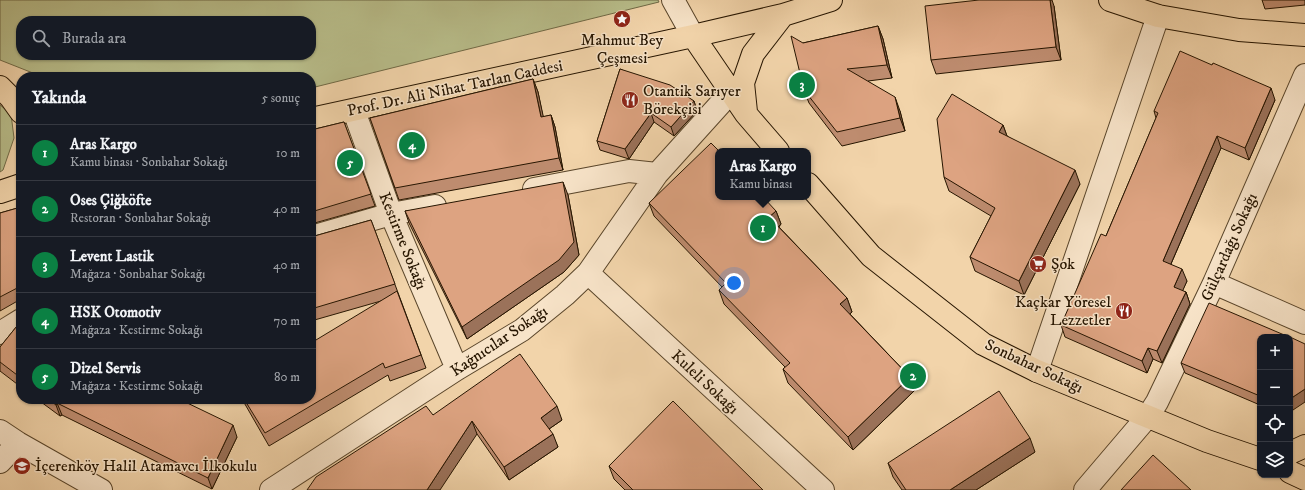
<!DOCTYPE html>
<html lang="tr">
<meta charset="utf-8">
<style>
body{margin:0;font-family:"IM FELL DW Pica",serif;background:#20242c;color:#f1f3f6}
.controls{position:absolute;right:12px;bottom:12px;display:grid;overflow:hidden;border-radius:8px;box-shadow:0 1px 3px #0004}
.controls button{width:36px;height:36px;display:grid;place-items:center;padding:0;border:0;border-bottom:1px solid #363941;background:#171b24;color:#f1f3f6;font:20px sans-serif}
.you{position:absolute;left:734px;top:283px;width:14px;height:14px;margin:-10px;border:3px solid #fff;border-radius:50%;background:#1a73e8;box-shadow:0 0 0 6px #1a73e833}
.badge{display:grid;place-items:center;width:26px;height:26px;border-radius:50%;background:#0b8043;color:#fff;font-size:13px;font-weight:700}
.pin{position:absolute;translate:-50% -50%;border:2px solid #fff;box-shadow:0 1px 4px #0006}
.popup{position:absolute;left:715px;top:148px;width:96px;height:52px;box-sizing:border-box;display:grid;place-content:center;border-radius:8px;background:#171b24;filter:drop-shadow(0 1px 3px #0005);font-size:13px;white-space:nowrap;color:#9ea1a6}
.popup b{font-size:15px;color:#f1f3f6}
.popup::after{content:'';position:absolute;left:50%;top:100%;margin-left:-8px;border:8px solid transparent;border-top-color:#171b24}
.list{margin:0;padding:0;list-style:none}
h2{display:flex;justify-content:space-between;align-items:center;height:52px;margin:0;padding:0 16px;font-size:17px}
h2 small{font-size:13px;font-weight:400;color:#9ea1a6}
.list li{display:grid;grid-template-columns:26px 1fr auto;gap:12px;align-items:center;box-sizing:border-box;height:56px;padding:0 16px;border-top:1px solid #363941}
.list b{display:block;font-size:15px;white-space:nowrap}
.list p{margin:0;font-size:13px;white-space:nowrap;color:#9ea1a6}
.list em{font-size:13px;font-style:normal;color:#9ea1a6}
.icon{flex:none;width:22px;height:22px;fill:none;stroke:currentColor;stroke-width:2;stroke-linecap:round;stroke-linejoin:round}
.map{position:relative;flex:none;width:1305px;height:490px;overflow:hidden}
.search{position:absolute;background:#171b24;box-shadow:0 1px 3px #0004;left:16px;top:16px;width:300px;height:44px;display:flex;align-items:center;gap:10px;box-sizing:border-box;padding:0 14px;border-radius:16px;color:#9ea1a6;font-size:15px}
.panel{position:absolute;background:#171b24;box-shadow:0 1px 3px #0004;left:16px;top:72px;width:300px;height:332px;border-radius:16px}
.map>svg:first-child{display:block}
</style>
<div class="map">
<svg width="1305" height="490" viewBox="0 0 1305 490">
<rect width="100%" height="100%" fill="#f2d4aa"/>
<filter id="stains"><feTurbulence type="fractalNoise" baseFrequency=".005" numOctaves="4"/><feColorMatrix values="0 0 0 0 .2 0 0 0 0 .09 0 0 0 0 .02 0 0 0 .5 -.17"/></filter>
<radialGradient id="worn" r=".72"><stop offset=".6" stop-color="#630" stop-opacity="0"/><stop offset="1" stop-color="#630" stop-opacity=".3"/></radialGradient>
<path fill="#b8bd8a" stroke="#6f6945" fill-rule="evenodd" d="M0 0H658L659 2 311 88V77H43L0 60ZM21 21H311V55H21Z
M0 105 11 114 14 138 3 170 0 172Z"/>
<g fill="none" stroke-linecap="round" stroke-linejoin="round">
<defs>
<path id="minor" d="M673 0 693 36
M354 111 391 214 457 369
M534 189 629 171 657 174
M311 237 391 214 435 206
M588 273 823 490
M1214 283 1305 323
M0 333 21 320
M1037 371 1158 16
M0 431 18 443 101 490
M0 462 18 443
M271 490 457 369 522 330 565 295 588 273 657 174 731 92
M1085 490 1148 416 1157 402 1214 283 1305 75"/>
<path id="major" d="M1110 0 1158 16 1239 30 1305 35
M693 36 746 114 778 151
M0 87 11 98 21 112
M746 112 743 83 753 54 783 15
M311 119 693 36 783 15 831 0
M808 184 871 256 983 344 1037 371 1207 441 1260 459
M0 192 21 185
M1290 453 1305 446
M1290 472 1305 479"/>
</defs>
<use href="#minor" stroke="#59452a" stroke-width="24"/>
<use href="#major" stroke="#261500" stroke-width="24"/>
<use href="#minor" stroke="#f7e3c8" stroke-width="22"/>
<use href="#major" stroke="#f2d4aa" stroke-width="22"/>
</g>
<path fill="#be8c6f" stroke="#261500" d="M1262 0H1305V5L1265 9Z
M1054 6 1061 60 936 74 931 60Z
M878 26 883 39 892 78 868 81 900 111 905 131 842 146 809 103 804 90 803 43Z
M620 69 694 101 697 111 674 136 654 122 629 159 600 150 597 141Z
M533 79 538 92 543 117 551 115 555 127 563 170 399 200 370 118Z
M1275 100 1249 160 1221 148 1171 264 1187 281 1182 291 1186 292 1190 304 1162 363 1153 359 1147 373 1065 337 1061 325 1106 236 1156 118 1154 111Z
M344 122 375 206 311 224V130Z
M1003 125 1007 136 1080 184 1024 295 975 271 970 257 991 216 949 191 944 177Z
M568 195 579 255 564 272 467 339 409 223 405 211Z
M649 203 776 211 781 224 779 227 847 298 852 312 850 314 910 377 915 390 853 450 788 383 783 369 785 367 724 304 719 290 722 287 654 216Z
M21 207V299L0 311V213Z
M371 220 426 368 390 381 388 375 269 446 242 399H311L381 301 311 321V237Z
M21 321V387L0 371V347Z
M1260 337V405L1185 373 1181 363Z
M37 399H179L237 437 212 489 62 415 60 416Z
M433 415 562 420 549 429 558 447 509 480 477 434Z
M1035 452 976 490H902L893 477 888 463Z
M609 466 763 490H625L614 479Z"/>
<path fill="#9b725a" stroke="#261500" d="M1050 0H1052L1054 6 1061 60 1056 47Z
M878 26 883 39 892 78 887 65Z
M533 79 538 92 546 129 541 117Z
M1271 88 1275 100 1249 160 1245 148Z
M895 97 900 111 905 131 900 118Z
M694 101 697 111 674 136 671 127Z
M651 113 654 122 629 159 625 149Z
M551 115 555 127 563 170 559 158Z
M1003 125 1008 139 999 132Z
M1217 136 1221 148 1167 273 1163 261Z
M1075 170 1080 184 1024 295 1019 281Z
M563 182 568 195 579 255 564 272 467 339 462 327Z
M776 211 781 224 774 231 769 217Z
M1182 269 1187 281 1179 299 1174 287Z
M1186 292 1190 304 1162 363 1157 351Z
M847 298 852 312 845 318 840 304Z
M1148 348 1153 359 1147 373 1142 361Z
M910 377 915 390 853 450 848 437Z
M1305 389V402L1290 412V399Z
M57 403 62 415 60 416 56 405Z
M557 406 562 420 546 431 541 418Z
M472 421 477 434 440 490H427Z
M233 425 237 437 212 489 208 478Z
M553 434 558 447 509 480 504 467Z
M1030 438 1035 452 976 490H950Z"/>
<path fill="#dda381" stroke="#261500" d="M979 0H1050L1056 47 931 60 925 6Z
M878 26 887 65 847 69 895 97 900 118 837 132 804 90 791 36 803 43Z
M1180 51 1212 65 1213 63 1271 88 1245 148 1217 136 1163 261 1182 269 1174 287 1186 292 1157 351 1148 348 1142 361 1061 325 1101 234 1106 236 1158 113 1154 111Z
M620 69 670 85 694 101 671 127 651 113 625 149 597 141Z
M533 79 541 117 551 115 559 158 395 188 370 118Z
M952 94 1003 125 999 132 1075 170 1019 281 970 257 995 208 944 177 937 119Z
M344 122 371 194 311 212V130Z
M711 143 719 151H718V197H763L776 211 769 217 847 298 840 304 910 377 848 437 783 369 790 363 719 290 726 283 649 203Z
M563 182 574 242 559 260 462 327 405 211Z
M21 207V286L0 297V213Z
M371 220 395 284 311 309V237Z
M397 291 421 355 385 368 383 363 265 433 244 399H311V343Z
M1209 303 1289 337H1260V396L1181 363Z
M21 321V378L0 362V347Z
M1290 337 1305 344V389L1290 399Z
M520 354 557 406 541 418 553 434 504 467 472 421 427 490H307L316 477 426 406 433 415Z
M999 391 1030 438 950 490H906L888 463Z
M48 399H179L233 425 208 478 57 403 56 405Z
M673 401 763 490H633L609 466Z
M1153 455 1191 490H1121Z"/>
<defs>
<symbol id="sight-disc" viewBox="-11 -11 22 22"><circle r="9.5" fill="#8f2418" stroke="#f7e3c8"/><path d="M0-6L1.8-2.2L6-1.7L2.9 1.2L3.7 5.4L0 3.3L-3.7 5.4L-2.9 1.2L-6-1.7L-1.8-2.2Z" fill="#fff"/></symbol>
<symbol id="restaurant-disc" viewBox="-11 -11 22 22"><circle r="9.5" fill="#8f2418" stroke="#f7e3c8"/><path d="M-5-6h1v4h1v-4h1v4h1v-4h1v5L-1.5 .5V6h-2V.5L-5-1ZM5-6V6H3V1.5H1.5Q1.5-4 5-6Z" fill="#fff"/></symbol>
<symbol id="supermarket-disc" viewBox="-11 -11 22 22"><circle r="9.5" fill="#8f2418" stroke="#f7e3c8"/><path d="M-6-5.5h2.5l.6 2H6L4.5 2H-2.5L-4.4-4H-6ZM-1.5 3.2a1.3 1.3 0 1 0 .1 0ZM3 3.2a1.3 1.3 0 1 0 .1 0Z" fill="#fff"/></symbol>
<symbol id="school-disc" viewBox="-11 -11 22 22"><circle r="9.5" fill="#8f2418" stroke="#f7e3c8"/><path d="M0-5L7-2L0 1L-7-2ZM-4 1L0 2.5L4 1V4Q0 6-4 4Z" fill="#fff"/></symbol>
</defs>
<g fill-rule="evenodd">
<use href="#sight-disc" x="612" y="9" width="20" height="20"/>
<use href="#restaurant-disc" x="620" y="90" width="20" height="20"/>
<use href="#supermarket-disc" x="1028" y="254" width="20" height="20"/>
<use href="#restaurant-disc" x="1114" y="301" width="20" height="20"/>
<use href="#school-disc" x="12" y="456" width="20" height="20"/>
</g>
<g text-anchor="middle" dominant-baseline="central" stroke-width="3" stroke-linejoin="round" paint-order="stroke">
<g font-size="16" fill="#261500" stroke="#f7e3c8" text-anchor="start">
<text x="622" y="40" text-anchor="middle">Mahmut Bey<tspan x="622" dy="18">Çeşmesi</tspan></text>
<text x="643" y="91">Otantik Sarıyer<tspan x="643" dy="18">Börekçisi</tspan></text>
<text x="1051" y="264">Şok</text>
<text x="1111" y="302" text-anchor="end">Kaçkar Yöresel<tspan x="1111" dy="18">Lezzetler</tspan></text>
<text x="35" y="466">İçerenköy Halil Atamavcı İlkokulu</text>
</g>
<g font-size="16" fill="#261500" stroke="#f7e3c8">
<text transform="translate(455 88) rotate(-12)">Prof. Dr. Ali Nihat Tarlan Caddesi</text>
<text transform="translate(403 241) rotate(68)">Kestirme Sokağı</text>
<text transform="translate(1229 247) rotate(-66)">Gülçardağı Sokağı</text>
<text transform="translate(499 341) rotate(-34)">Kağnıcılar Sokağı</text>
<text transform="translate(1034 366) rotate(25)">Sonbahar Sokağı</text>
<text transform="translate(705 382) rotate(43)">Kuleli Sokağı</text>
</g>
</g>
<rect width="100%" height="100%" filter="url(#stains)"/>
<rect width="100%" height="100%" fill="url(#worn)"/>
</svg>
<div class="controls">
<button>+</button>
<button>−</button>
<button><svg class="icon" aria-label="locate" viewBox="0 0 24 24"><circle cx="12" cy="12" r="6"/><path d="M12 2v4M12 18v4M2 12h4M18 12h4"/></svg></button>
<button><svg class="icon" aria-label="layers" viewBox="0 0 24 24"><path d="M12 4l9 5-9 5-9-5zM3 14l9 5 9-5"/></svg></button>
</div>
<div class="you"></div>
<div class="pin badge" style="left:763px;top:228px">1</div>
<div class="popup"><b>Aras Kargo</b>Kamu binası</div>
<div class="pin badge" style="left:913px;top:376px">2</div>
<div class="pin badge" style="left:802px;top:85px">3</div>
<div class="pin badge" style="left:412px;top:145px">4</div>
<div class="pin badge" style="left:350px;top:163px">5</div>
<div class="search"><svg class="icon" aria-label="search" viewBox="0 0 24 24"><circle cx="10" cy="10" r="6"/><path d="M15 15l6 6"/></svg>Burada ara</div>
<section class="panel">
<h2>Yakında<small>5 sonuç</small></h2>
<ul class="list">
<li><span class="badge">1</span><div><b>Aras Kargo</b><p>Kamu binası · Sonbahar Sokağı</p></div><em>10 m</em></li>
<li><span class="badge">2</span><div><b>Oses Çiğköfte</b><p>Restoran · Sonbahar Sokağı</p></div><em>40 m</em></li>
<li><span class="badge">3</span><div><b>Levent Lastik</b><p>Mağaza · Sonbahar Sokağı</p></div><em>40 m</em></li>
<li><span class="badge">4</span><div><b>HSK Otomotiv</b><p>Mağaza · Kestirme Sokağı</p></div><em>70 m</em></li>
<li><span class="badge">5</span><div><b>Dizel Servis</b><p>Mağaza · Kestirme Sokağı</p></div><em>80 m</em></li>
</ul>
</section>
</div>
